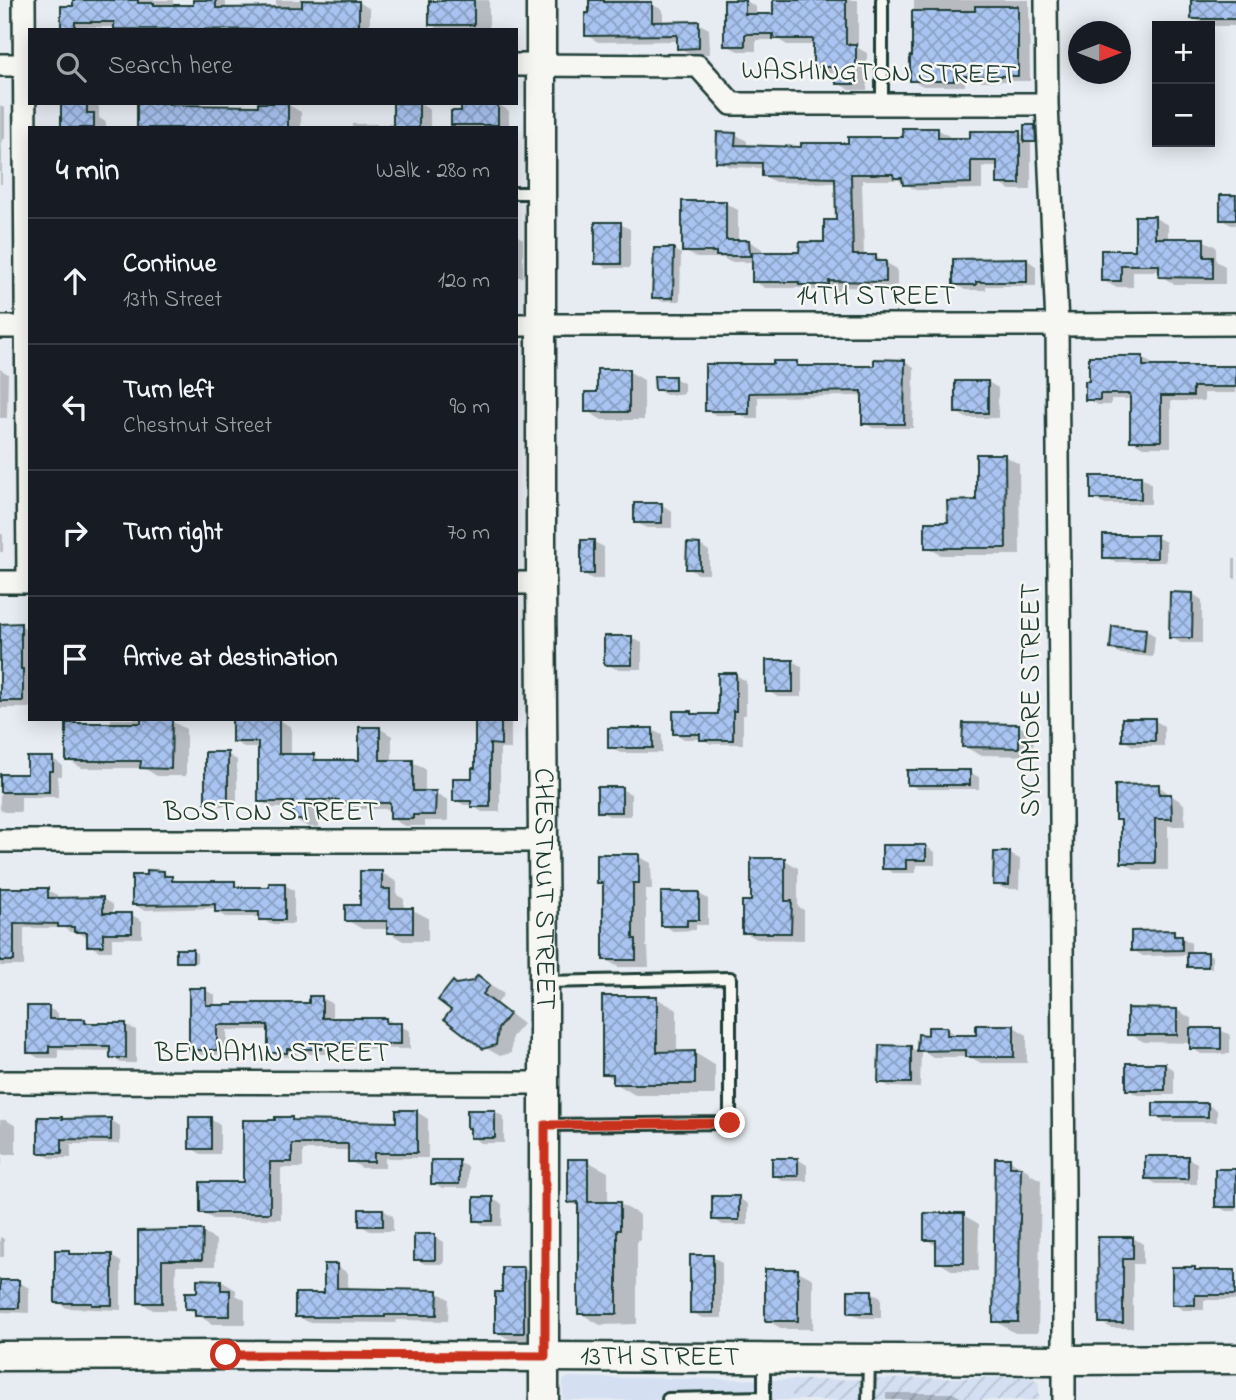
<!DOCTYPE html>
<meta charset="utf-8">
<style>
body{margin:0;font-family:"Indie Flower",sans-serif;background:#20242c;color:#f1f3f6}
.controls{position:absolute;right:21px;top:21px;display:grid;overflow:hidden;border-radius:0px;box-shadow:0 4px 18px #0003}
.controls button{width:63px;height:63px;display:grid;place-items:center;padding:0;border:0;border-bottom:2px solid #363941;background:#171b24;color:#f1f3f6;font:35px sans-serif}
.compass{position:absolute;left:1068px;top:21px;width:63px;height:63px;border-radius:50%;background:#171b24;box-shadow:0 4px 18px #0003;rotate:90deg}
.stop{position:absolute;width:21px;height:21px;margin:-16px;border:5px solid #c8321e;border-radius:50%;background:#fff}
.stop.end{background:#c8321e;border-color:#fff;box-shadow:0 2px 7px #0008}
.list{margin:0;padding:0;list-style:none}
h2{display:flex;justify-content:space-between;align-items:center;height:91px;margin:0;padding:0 28px;font-size:30px}
h2 small{font-size:23px;font-weight:400;color:#9ea1a6}
.list li{display:grid;grid-template-columns:46px 1fr auto;gap:21px;align-items:center;box-sizing:border-box;height:126px;padding:0 28px;border-top:2px solid #363941}
.list b{display:block;font-size:26px;white-space:nowrap}
.list p{margin:0;font-size:23px;white-space:nowrap;color:#9ea1a6}
.list em{font-size:23px;font-style:normal;color:#9ea1a6}
.icon{flex:none;width:38px;height:38px;fill:none;stroke:currentColor;stroke-width:2;stroke-linecap:round;stroke-linejoin:round}
.map{position:relative;flex:none;width:1236px;height:1400px;overflow:hidden}
.search{position:absolute;background:#171b24;box-shadow:0 4px 18px #0003;left:28px;top:28px;width:490px;height:77px;display:flex;align-items:center;gap:18px;box-sizing:border-box;padding:0 24px;border-radius:0px;color:#9ea1a6;font-size:26px}
.panel{position:absolute;background:#171b24;box-shadow:0 4px 18px #0003;left:28px;top:126px;width:490px;height:595px;border-radius:0px}
.map>svg:first-child{display:block}
</style>
<div class="map">
<svg width="1236" height="1400" viewBox="0 0 1236 1400">
<defs>
<pattern id="industrial-furrows" width="10" height="10" patternUnits="userSpaceOnUse" patternTransform="scale(1.75)"><rect width="10" height="10" fill="#d4e0f2"/><path d="M-1 1l2-2M0 10L10 0M9 11l2-2" fill="none" stroke="#b6c1d0"/></pattern>
<pattern id="building-cross-hatch" width="8" height="8" patternUnits="userSpaceOnUse" patternTransform="scale(1.75)"><rect width="8" height="8" fill="#a9c4f1"/><path d="M0 0l8 8M0 8l8-8" fill="none" stroke="#89a0c4"/></pattern>
</defs>
<rect width="100%" height="100%" fill="#e7ecf2"/>
<filter id="ink" filterUnits="userSpaceOnUse"><feTurbulence type="fractalNoise" baseFrequency=".0143" numOctaves="2"/><feDisplacementMap in="SourceGraphic" scale="14" xChannelSelector="R" yChannelSelector="G"/><feConvolveMatrix kernelMatrix="1 2 1 2 8 2 1 2 1" color-interpolation-filters="sRGB"/></filter>
<g filter="url(#ink)">
<path fill="#d4e0f2" d="M569 1377 792 1380V1400H563V1380Z"/>
<path fill="url(#industrial-furrows)" d="M1032 1377 1039 1383V1400H792V1380Z"/>
<path fill="#0003" d="M74 0H173V7H195V0H226V10H261V6H276V0H341L345 2H359L370 9V30H119L115 27H86V30H64L74 8Z
M446 0H489V30H440L431 24 446 3Z
M591 0H639V4H651L663 10V24L698 23 709 29 710 54H690L679 47V41L598 42 586 35 591 14Z
M726 0H745L756 7V15H775V0H858V48L867 53V90H850L838 83 837 73H827L815 66 814 45H787L779 40H756V51H738L726 45Z
M914 0H1029L1030 81H965V86H923L912 80 914 58Z
M1193 0H1236V26H1207L1193 18Z
M62 103H93L99 107V118L106 122V128H62Z
M139 103H173L180 107H260L287 104 301 112V128H139Z
M419 103 430 110V128H352V124H394Z
M498 104 509 111V128H453V113Z
M0 106 5 108V139H2V184H0Z
M1034 127 1039 130V143H1031V190H1010L999 183V167H982V189L916 190 899 180H862L864 257H876L897 269V288L840 287V291L813 290 808 288H765L754 281V262H730L723 258H697L684 251 725 203 738 210V242L749 241 762 249V254H801L826 244 838 222 837 183 775 182 763 175V168L730 167 718 161 735 134 747 141V147L803 148 904 139 937 129 949 136V140H972L1019 133 1026 136Z
M1236 197V225H1231L1222 219Z
M1155 218 1168 225V239L1203 240 1216 247V261L1225 266V284H1174L1161 276V271H1133V287H1115L1102 280 1137 252Z
M620 224 630 229V268H607L597 263Z
M516 235 523 239V277H516Z
M674 250 681 254 680 301H661L654 297Z
M1027 260 1036 266V286H986V290H965L955 284Z
M1142 358 1153 364V368H1236V393H1204V401H1171V447H1143L1131 440V399H1111V405H1098L1087 399Z
M905 361 914 367 913 428H873L864 423V396L758 397V419H747L742 415H716L706 410 775 366 796 363 804 368H876Z
M0 369 8 374 7 418H0Z
M628 371 644 380V420H602L587 411Z
M674 378 684 383V394L666 395 656 389Z
M988 382 998 388V418H966L956 412Z
M1005 456 1019 464 1020 555H941L927 547 950 524 978 502Z
M1141 477 1151 483V504H1103L1093 498Z
M662 505 672 511V528H646L636 522Z
M0 533 3 535V552H0Z
M1156 537 1166 542V562H1115L1105 557Z
M594 542 604 547V579H592L583 573Z
M700 545 709 551V574H698L688 568Z
M1233 559H1236V579L1233 578Z
M1193 594 1202 600V643H1181L1171 637Z
M0 625H20L30 631V708H0Z
M1146 630 1155 636 1153 657 1121 654 1112 649Z
M632 638 642 643V669H616L606 664Z
M793 661 802 667V697H778L768 691Z
M736 675 746 681V715H743V744H711L702 739H684L675 733 690 712 696 715H720Z
M111 719H173V722L186 729V776H157L144 768H82L68 760 111 725Z
M477 719 511 720V749H500V812H482L471 805H464L455 800 473 779 477 769Z
M279 720 291 727V756H314L324 762H361L379 728 392 736V762H412L425 769V793H435L448 800V821H425V826H404L391 818 392 809H353L348 807H319V827H308L295 819V808H273L260 801V748H246L233 741Z
M1154 720 1164 726V746H1133L1123 740Z
M1019 726 1034 735 1033 756 979 755 964 746Z
M652 730 662 735V753H620L610 747Z
M227 754 237 760V806H216L207 801Z
M53 759 62 765V776H58V797H21V812H4L0 809V776H28Z
M969 772 979 777V789H918L909 784Z
M1158 786 1184 804 1185 826H1168V870H1136L1122 862V822L1117 819Z
M621 789 631 794V816H609L599 811Z
M925 846 935 852V865H916V873H893L884 868Z
M996 853 1010 854 1020 859 1019 889H1005L995 884Z
M638 856 651 863 652 889H646V946L648 948 649 967H618L605 959 604 885 599 882Z
M785 860 798 868V907L804 910V940L757 939 744 932 753 902Z
M163 872 181 883H234L244 889H271L284 885 294 890V924H270L260 917H226L216 911V908L143 910 134 904 149 877Z
M382 873 397 882V895L404 899V910H413L428 918V941H403L388 932V929H362L347 920 362 906Z
M0 890H47L57 895V899H103L113 905V915H132L142 921V938H112V951H99L89 945V937H86L77 932H70L64 928H24V966H0Z
M698 893 708 899V925H696V930L673 931 663 925Z
M1173 932 1191 943V954H1208L1212 956V968H1193L1189 966V955L1143 956 1133 950Z
M192 951 197 953V963H182L178 961Z
M478 978 504 994 497 1004 523 1024 512 1037 511 1053 500 1056 484 1047 454 1009 457 985 474 983Z
M205 990 215 995V1007L311 1004 322 998 332 1003V1019H386L410 1031V1049L332 1048V1054H296V1057H280L270 1052V1030H227V1055H201L191 1049Z
M656 998 677 1010V1053H695L715 1065V1095H635L615 1083V1080L604 1073Z
M48 1008 58 1013V1020H85L93 1025H126L136 1030V1063H121L111 1057V1051L58 1050V1058H38L29 1052Z
M1177 1010 1192 1019V1030H1220L1230 1035V1054H1201L1192 1048V1043L1144 1042 1129 1034Z
M978 1027H1014L1027 1035V1063H981L970 1057H932L921 1050 920 1088 890 1087 880 1082 911 1048 919 1052V1036H930L946 1029 960 1037H978Z
M1164 1064 1174 1070V1095H1137L1128 1089Z
M1208 1105 1217 1110V1122H1164L1155 1116Z
M494 1111 504 1117V1143H481L472 1137V1129L469 1127Z
M417 1112 428 1119V1158H385V1168H362L350 1161V1150H303V1168H281V1219H213L201 1212 245 1183 291 1119 297 1122 398 1123Z
M61 1118 65 1120H111L120 1126V1144H71V1158H50L40 1152Z
M210 1119 220 1125V1154H201L191 1148Z
M0 1120H6L16 1126V1154H2V1165H0Z
M1187 1158 1197 1163V1184H1156L1147 1178Z
M797 1159 807 1165V1181H783L774 1175Z
M997 1160H1010L1030 1172V1174L1041 1180 1038 1333H1015L995 1321Z
M587 1161 608 1172V1204H620L640 1215V1240H637V1324L600 1325 580 1313V1207L570 1202Z
M458 1162 468 1167V1188H442L433 1183Z
M1236 1171V1211H1226L1217 1206Z
M738 1198 748 1204V1225H723L713 1219Z
M492 1199 502 1204V1226H485L475 1220Z
M383 1210 393 1216V1231H370L360 1225Z
M963 1215 979 1224 978 1271H953L938 1262V1247L926 1239Z
M202 1232 216 1240 215 1266H176L175 1310H153L140 1302V1233Z
M434 1236 444 1242V1264H425L416 1259Z
M0 1237 4 1239V1257H0Z
M1133 1238 1143 1244V1264H1133V1328H1111L1101 1322V1270Z
M68 1252 75 1256H111L121 1262V1310L67 1308 57 1302Z
M712 1257 722 1262V1318H702L692 1312Z
M337 1266 348 1273V1290L437 1292 449 1299 448 1321 396 1320V1323L308 1322 297 1316 326 1295Z
M524 1269 539 1278V1341H512L497 1332 504 1294Z
M1195 1269 1199 1272H1236V1300H1204V1310H1183L1174 1304Z
M798 1271 813 1279V1329H782L767 1320Z
M221 1281 236 1290V1295L245 1300V1324H212L187 1308 199 1294Z
M0 1282H19L29 1288V1313L0 1312Z
M872 1292 881 1297V1318H860L850 1312Z
M886 1393H953L965 1400H886Z"/>
<path fill="url(#building-cross-hatch)" stroke="#1f3d34" stroke-width="2" d="M73 0H138V3H154V5H193V0H216V8L302 7V0L359 1V26H321V30L114 29V22H75V30H61V6H73Z
M444 0H474V25H429V1H444Z
M589 0H604V2H652V22L699 21V48L677 49V35L585 36V13H589Z
M724 0H745V14H773V0H846V44H856V84H836V67H813V39H773V34H745V46H724Z
M1191 0H1236V19H1191Z
M975 6H1018V76H954V81H910V56H912V11H975Z
M61 103H87V113H94V128H61Z
M137 103H169V105L258 106V103H288V128H137Z
M393 103H419V128H393Z
M461 103H498V125H451V111H461Z
M1024 125H1035L1036 142H1024Z
M902 128H938V138H970V131H1020V184H997V161H971V183L903 185 902 178H894L893 174H851L853 255H876V261H886V282L829 281V285H799V282H752V252H799L800 242H824V220H836L835 178 762 176V163L716 162 717 132 736 133 735 145 801 147V143H848V137H903Z
M1220 195H1236V220H1220Z
M682 201H726V240H749L750 256H716V252H682Z
M1135 216H1155V238H1204V257H1213V278L1159 277V265H1121V281H1101V250H1135Z
M595 222H621V264H595Z
M654 248H674L673 298H652Z
M1027 258V282H976V285H953V259Z
M1089 356H1143V366H1236V387H1193V396H1161V441H1130V394H1100V400H1085V381H1089Z
M874 359 905 360 904 424H862V391L749 393V414H736V411H705V364H773V361H797V366H874Z
M597 369H629V412H585V392H597Z
M654 376H675V390H655Z
M955 381H988V413H955Z
M976 454H1005L1006 548H925V522H948L947 501 976 500Z
M1091 476H1141V499H1091Z
M634 503H662V523H634Z
M1103 535H1157V558H1103Z
M581 540H594V574H581Z
M687 543 700 544V569H686Z
M1170 592 1193 593 1192 638H1169Z
M21 623V669H23V701H0V624Z
M1112 626 1146 629 1144 652 1110 649Z
M604 636H632V665H604Z
M766 660H793V692H766Z
M718 673H736V711H733V740H700V734H673V711H691V714H718Z
M1122 718H1155V741H1122Z
M141 719H172L171 769 140 768 141 761H66V723H141Z
M232 719H279V754H314V760H359V727H380V760H413V791H436L435 815H413V819H390V803H339V800H307V820H293V802H258V742H232Z
M475 719H501V745L490 744V807H471V801H453V778H472V768H475Z
M963 723 1019 724V748L962 747Z
M608 728H653V748H608Z
M205 752H228V802H205Z
M27 757H53V771H49V792H0V774H27Z
M907 770H970V785H907Z
M1159 784V794H1171L1172 819H1155V863H1121V820H1115V785Z
M597 787H622V812H597Z
M882 845H926V860H906V869H882Z
M994 852H1010L1009 885H993Z
M597 854H639V883H633V939H636V960H603V883H597Z
M751 858H785V901H792L791 933H742V901H751Z
M147 870 164 871V876H172V881H235V887H269V883H285V920H259V912H215V904L132 905V875H147Z
M360 871H382V889H390V908H413V933H387V921H345V905H360Z
M0 888H48V898L103 897V913H132V933H103V946H87V932H74V927H58V924L14 923V961H0Z
M661 892H699V920H687V926H661Z
M1174 930V936H1182V950L1131 951V931Z
M176 949H193V962H176Z
M1187 952H1208V967H1187Z
M478 975 490 985 483 994 509 1014 498 1029 496 1045 483 1049 444 1019 451 1010 438 1000 453 981 456 984 473 981Z
M189 988H206V1005H234V1003H309V996H322V1018H386V1023H401V1044L322 1043V1049H287V1053H268V1025H217V1050H189Z
M602 996H657V1052L695 1051V1084H613V1074H602Z
M27 1006H49V1019H85V1023H126V1058H110V1046H49V1053H27Z
M1127 1008 1177 1009V1035H1127Z
M976 1025H1014V1057H966V1050L917 1051 918 1034 928 1035V1027H947V1035H976Z
M1190 1028H1221V1049H1190Z
M879 1045 911 1046V1083H878Z
M1126 1063H1165V1090H1126Z
M1153 1103H1208V1117H1153Z
M396 1110H417V1153H374V1162H348V1144H292V1162H270V1213H200V1182H243V1120H275V1117H292V1120L396 1122Z
M467 1110H495V1138H470V1128H467Z
M38 1117H62V1119L111 1118V1140L62 1139V1153H38Z
M189 1117H211V1149H189Z
M1145 1156H1188V1179H1145Z
M772 1158H798V1176H772Z
M995 1158H1010V1167H1021L1018 1322H993Z
M568 1159H588V1202H620V1230H617V1314H578V1202L568 1203Z
M431 1160H459V1184H431Z
M1215 1169H1236V1207H1215Z
M712 1196H739V1220H712Z
M474 1197H493V1221H474Z
M359 1209H383V1226H359Z
M924 1213H964V1263H936V1240H924Z
M179 1230H203L202 1260H162V1303H138V1231Z
M414 1234H435V1260H414Z
M1098 1237H1133V1259H1123V1323H1099Z
M55 1250H69V1254H112V1305H92V1303H55Z
M690 1255H713V1313H690Z
M324 1264H337V1288L438 1290 437 1315H385V1317H295V1293H324Z
M502 1267H524V1333H495V1292H502Z
M1172 1267H1195V1270H1235V1295H1195V1305H1172Z
M765 1269H798V1321H765Z
M197 1279 221 1280V1290H230V1316H195V1309H185V1292H197Z
M0 1280H19V1308H0Z
M848 1290H872V1313H848Z"/>
<g fill="none" stroke-linecap="round" stroke-linejoin="round">
<defs>
<path id="lane" d="M882 0V105
M516 193H538
M545 1125 730 1123V978L545 982
M764 1358V1400
M668 1399 764 1397
M868 1400 869 1361"/>
<path id="street" d="M24 0 28 582
M1046 0 1047 104 1057 325 1064 1188V1400
M0 65H30
M516 65 698 66 732 104H1047
M516 325H1057L1236 324
M0 327H30
M0 582H30
M516 583H541
M0 841H543
M0 1082 544 1083"/>
<g id="secondary">
<path id="s1" d="M541 0V583L544 969V1400"/>
<path id="s2" d="M0 1356 226 1355 1064 1360 1236 1359"/>
</g>
</defs>
<use href="#lane" stroke="#1f3d34" stroke-width="16"/>
<use href="#street" stroke="#1f3d34" stroke-width="26"/>
<use href="#secondary" stroke="#1f3d34" stroke-width="33"/>
<use href="#lane" stroke="#f6f6f2" stroke-width="10"/>
<use href="#street" stroke="#f6f6f2" stroke-width="21"/>
<use href="#secondary" stroke="#f6f6f2" stroke-width="28"/>
</g>
</g>
<g fill="none" stroke-linecap="round" stroke-linejoin="round" filter="url(#ink)">
<path stroke="#c8321e" stroke-width="9" d="M226 1355 545 1356V1125L730 1123"/>
</g>
<g text-anchor="middle" dominant-baseline="central" stroke-width="5" stroke-linejoin="round" paint-order="stroke">
<g font-size="28" fill="#1f3d34" stroke="#f6f6f2">
<text transform="translate(879 74) rotate(1)">WASHINGTON STREET</text>
<text x="876" y="297">14TH STREET</text>
<text transform="translate(1032 700) rotate(-90)">SYCAMORE STREET</text>
<text x="271" y="813">BOSTON STREET</text>
<text stroke="none"><textPath href="#s1" startOffset="889">CHESTNUT STREET</textPath></text>
<text x="272" y="1054">BENJAMIN STREET</text>
<text stroke="none"><textPath href="#s2" startOffset="660">13TH STREET</textPath></text>
</g>
</g>
</svg>
<div class="controls">
<button>+</button>
<button>−</button>
</div>
<svg class="compass" viewBox="-18 -18 36 36"><path d="M0-13l5 13h-10z" fill="#e53935"/><path d="M0 13l5-13h-10z" fill="#9ea1a6"/></svg>
<div class="stop" style="left:226px;top:1355px"></div>
<div class="stop end" style="left:730px;top:1123px"></div>
<div class="search"><svg class="icon" aria-label="search" viewBox="0 0 24 24"><circle cx="10" cy="10" r="6"/><path d="M15 15l6 6"/></svg>Search here</div>
<section class="panel">
<h2>4 min<small>Walk · 280 m</small></h2>
<ul class="list">
<li><svg class="icon" aria-label="ahead" viewBox="0 0 24 24"><path d="M12 20V5M6 11l6-6 6 6"/></svg><div><b>Continue</b><p>13th Street</p></div><em>120 m</em></li>
<li><svg class="icon" aria-label="left" viewBox="0 0 24 24"><path d="M17 20v-9H6M10 6l-5 5 5 5"/></svg><div><b>Turn left</b><p>Chestnut Street</p></div><em>90 m</em></li>
<li><svg class="icon" aria-label="right" viewBox="0 0 24 24"><path d="M7 20v-9h11M14 6l5 5-5 5"/></svg><div><b>Turn right</b></div><em>70 m</em></li>
<li><svg class="icon" aria-label="arrive" viewBox="0 0 24 24"><path d="M6 21V4h12l-3 4 3 4H6"/></svg><div><b>Arrive at destination</b></div></li>
</ul>
</section>
</div>
